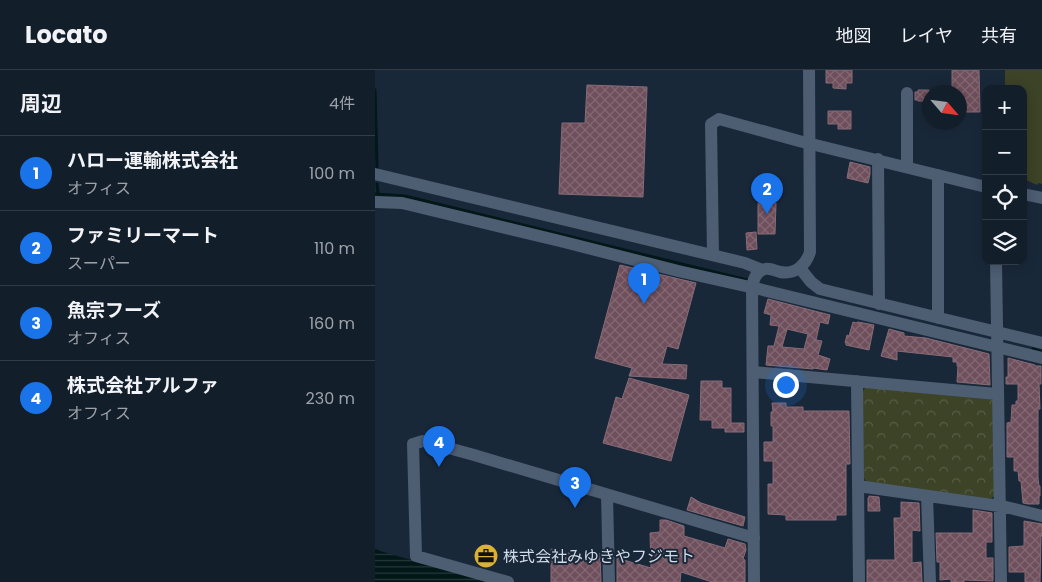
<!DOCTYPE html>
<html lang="ja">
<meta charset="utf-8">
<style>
body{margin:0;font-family:Poppins,"Noto Sans JP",sans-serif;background:#1c2733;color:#f1f3f6}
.controls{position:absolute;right:15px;top:15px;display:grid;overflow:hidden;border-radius:10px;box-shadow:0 2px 12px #0003}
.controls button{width:45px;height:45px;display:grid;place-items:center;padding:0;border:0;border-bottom:1px solid #323c47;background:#131e2b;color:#f1f3f6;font:25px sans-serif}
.compass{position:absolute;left:547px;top:15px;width:45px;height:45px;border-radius:50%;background:#131e2b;box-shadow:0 2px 12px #0003;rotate:118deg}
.you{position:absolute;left:410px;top:314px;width:18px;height:18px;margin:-12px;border:4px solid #fff;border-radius:50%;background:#1a73e8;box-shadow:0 0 0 8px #1a73e833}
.badge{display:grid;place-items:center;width:32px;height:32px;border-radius:50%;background:#1a73e8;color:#fff;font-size:16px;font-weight:700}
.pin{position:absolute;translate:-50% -41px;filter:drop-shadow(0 1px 2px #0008)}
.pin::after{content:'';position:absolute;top:26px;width:18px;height:15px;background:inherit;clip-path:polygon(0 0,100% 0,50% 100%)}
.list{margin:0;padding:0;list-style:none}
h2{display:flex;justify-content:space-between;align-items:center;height:65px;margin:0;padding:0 20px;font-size:21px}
h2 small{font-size:16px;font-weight:400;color:#9da2a9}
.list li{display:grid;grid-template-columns:32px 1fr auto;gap:15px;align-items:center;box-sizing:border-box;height:75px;padding:0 20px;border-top:1px solid #323c47}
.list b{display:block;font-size:19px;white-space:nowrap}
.list p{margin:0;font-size:16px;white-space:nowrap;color:#9da2a9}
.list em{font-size:16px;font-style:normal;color:#9da2a9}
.icon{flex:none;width:28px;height:28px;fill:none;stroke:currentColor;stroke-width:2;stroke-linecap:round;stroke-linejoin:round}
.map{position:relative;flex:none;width:667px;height:512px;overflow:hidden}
header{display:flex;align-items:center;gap:30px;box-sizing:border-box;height:70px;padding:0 25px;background:#131e2b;border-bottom:1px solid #323c47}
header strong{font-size:24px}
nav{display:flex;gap:28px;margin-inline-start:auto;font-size:18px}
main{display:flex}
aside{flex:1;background:#131e2b}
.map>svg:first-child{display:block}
</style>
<header>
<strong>Locato</strong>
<nav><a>地図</a><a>レイヤ</a><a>共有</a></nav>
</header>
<main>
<aside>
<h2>周辺<small>4件</small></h2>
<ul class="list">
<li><span class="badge">1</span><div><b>ハロー運輸株式会社</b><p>オフィス</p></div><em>100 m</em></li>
<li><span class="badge">2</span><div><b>ファミリーマート</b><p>スーパー</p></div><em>110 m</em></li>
<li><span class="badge">3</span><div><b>魚宗フーズ</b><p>オフィス</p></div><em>160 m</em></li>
<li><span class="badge">4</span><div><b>株式会社アルファ</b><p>オフィス</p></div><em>230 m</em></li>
</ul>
</aside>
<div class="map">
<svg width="667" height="512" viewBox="0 0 667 512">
<defs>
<pattern id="park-crowns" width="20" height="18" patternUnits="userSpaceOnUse" patternTransform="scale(1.25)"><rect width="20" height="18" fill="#3d4327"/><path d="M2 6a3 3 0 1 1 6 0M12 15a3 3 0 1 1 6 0" fill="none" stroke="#585e46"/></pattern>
<pattern id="water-rules" width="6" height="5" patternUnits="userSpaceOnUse" patternTransform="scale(1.25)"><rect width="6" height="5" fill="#021718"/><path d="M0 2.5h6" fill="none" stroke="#26383a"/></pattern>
<pattern id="building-cross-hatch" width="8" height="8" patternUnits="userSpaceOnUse" patternTransform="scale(1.25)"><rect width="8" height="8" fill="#6f4f5c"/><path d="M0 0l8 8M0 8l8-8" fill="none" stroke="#826873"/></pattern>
</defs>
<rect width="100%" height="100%" fill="#192839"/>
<path fill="url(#park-crowns)" d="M492 317 614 328 619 331 620 425 615 430 497 413 491 411 488 407V322L489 319Z"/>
<path fill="#3d4327" d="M630 0H667V114L664 113 662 115 651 110 650 112H648V19H630Z"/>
<path fill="url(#water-rules)" d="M0 478 5 481 114 512H0Z"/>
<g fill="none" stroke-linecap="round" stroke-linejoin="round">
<path stroke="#021718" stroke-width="3" d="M0 20 2 98
M2 114 3 123
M0 124 30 126 372 210
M658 279 667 282"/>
</g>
<path fill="url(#building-cross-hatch)" stroke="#876b76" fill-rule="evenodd" d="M451 0H477V13H471V19L458 18V13H451Z
M577 0H604L605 42H584V22H577Z
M212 15 272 17 268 127 184 124 187 53H210Z
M543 20H554V31H543V30H540V22H543Z
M453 41H476V59H463V54H453Z
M475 92 495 97V104L493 113 472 108Z
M383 133H401L400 164H383Z
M381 162 382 179 372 180 371 163Z
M245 195 321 213 303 279 292 276 287 294 312 295 311 309 254 306 257 298 220 288Z
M393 229 455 245 453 254 445 252 441 270 447 271 443 285 455 289 452 300 438 298V299L391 295 393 276H399L404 256 395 255 396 245 389 243ZM412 259 433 264 429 279 407 277Z
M478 252 481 253 483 252 499 255 494 280 471 275V273H470L472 265 474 266Z
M514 259 529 263V266L551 268 614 284 615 315 582 312 583 296H582V292H578V287L522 281V290L506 286Z
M633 288 660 295V296H666V314H664L665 339H663V408L664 416H665V426H664V434H653L648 433 646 411H644L643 401H639V387H632V353L636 352 637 335H641V331H643V314H631V307H633Z
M254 308 314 325 296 391 228 373 241 327 247 329Z
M326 311H347V318H356V353H369V362H350V358H337V350H325Z
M397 333H411V337H428V341H474L475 394H471V445H461V450H411V445L393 444V414H398V391H389V372H398V356H396V342H398Z
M494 426 504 427 505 441H493V428L494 427Z
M316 427 326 433 370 447 368 456 312 440Z
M526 432 544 433 545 461 537 460V493L546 492 547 512H492V490H520L519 448H526Z
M598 440 617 443V472H611V488H618V511L589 510V512H576V509L565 510V492H562L561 463H598Z
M285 450H291L309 456V466L350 478 353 469 370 474 371 480 368 489 370 490V512H337L306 502 305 512H242V488L276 498 275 463 285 462Z
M649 451 667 454V466H666L665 512H650V502H634V477L649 476Z
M176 479 202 485V489H225V483L226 512H176Z"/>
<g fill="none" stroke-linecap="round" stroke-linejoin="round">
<path stroke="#4d5d72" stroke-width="12" d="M503 89 504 234
M532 97V23
M563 105V248
M648 124 667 128
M0 132 27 133 189 172 303 201 388 220 667 288
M338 185 336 54 344 49 424 71 611 117
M621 191 626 512
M425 198 436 212 445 219 667 273
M378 302 622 324
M482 311 484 512
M483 416 631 437 667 446
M232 425 234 512
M552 426 555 512
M133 512 41 486 38 374 48 371 99 385 379 468"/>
<path stroke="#4d5d72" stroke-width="12" d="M0 104 370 193 387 200
M379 512 377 218C378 210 381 201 390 199 395 198 401 201 405 202 420 205 431 195 435 182L434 0"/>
</g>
<defs>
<symbol id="office-disc" viewBox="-11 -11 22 22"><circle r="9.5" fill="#dcb233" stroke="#192839"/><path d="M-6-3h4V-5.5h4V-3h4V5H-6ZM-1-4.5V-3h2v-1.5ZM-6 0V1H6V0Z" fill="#111"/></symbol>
</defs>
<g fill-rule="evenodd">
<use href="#office-disc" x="97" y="472" width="28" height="28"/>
</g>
<g text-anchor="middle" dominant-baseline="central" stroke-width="4" stroke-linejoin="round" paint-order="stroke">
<g font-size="16" fill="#d1dbe7" stroke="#192839" text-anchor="start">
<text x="128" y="486">株式会社みゆきやフジモト</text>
</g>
</g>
</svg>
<div class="controls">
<button>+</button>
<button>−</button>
<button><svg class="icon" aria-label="locate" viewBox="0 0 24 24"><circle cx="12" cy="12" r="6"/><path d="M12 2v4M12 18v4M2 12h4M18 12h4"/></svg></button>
<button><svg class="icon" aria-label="layers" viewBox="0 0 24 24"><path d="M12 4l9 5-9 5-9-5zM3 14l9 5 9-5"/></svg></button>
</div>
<svg class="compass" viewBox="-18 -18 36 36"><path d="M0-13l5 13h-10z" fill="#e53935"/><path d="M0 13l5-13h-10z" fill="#9da2a9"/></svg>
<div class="you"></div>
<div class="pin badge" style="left:269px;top:234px">1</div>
<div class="pin badge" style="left:392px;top:144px">2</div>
<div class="pin badge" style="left:200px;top:438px">3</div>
<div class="pin badge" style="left:64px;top:397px">4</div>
</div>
</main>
